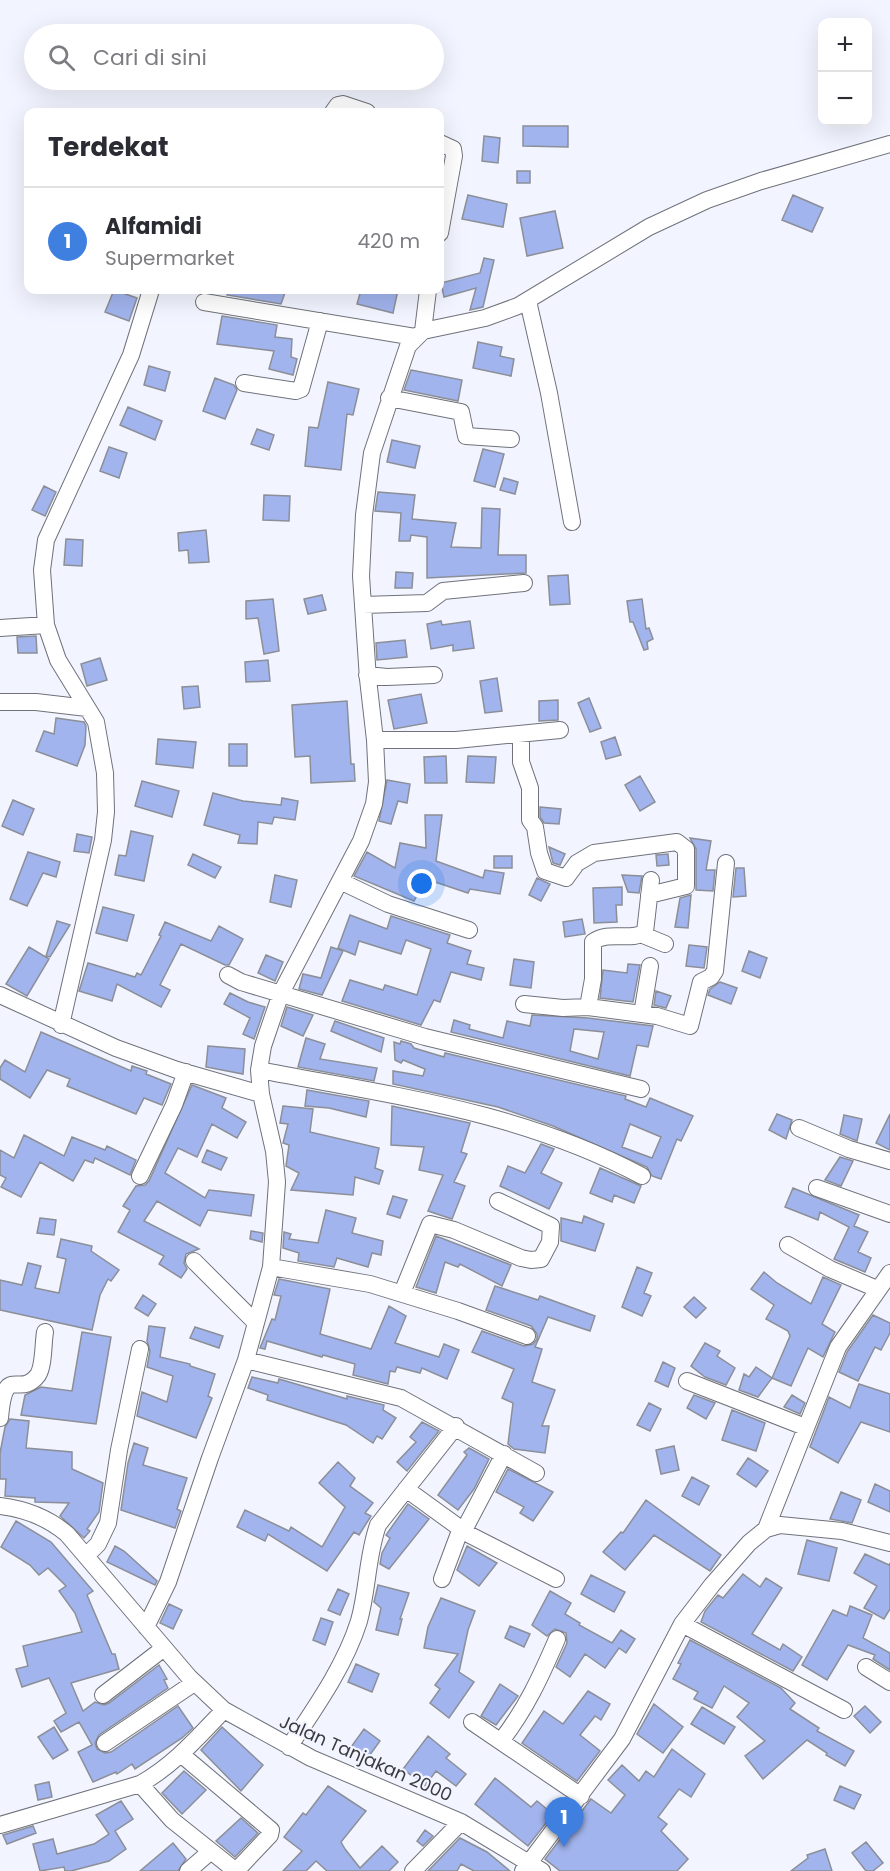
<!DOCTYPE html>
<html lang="id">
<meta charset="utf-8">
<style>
body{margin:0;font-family:Poppins,sans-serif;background:#f7f7f7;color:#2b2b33}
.controls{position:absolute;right:18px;top:18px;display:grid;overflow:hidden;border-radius:12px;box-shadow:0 6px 24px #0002}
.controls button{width:54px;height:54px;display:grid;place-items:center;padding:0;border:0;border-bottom:2px solid #e1e1e2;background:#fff;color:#2b2b33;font:30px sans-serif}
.you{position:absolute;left:422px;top:884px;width:21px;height:21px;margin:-15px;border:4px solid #fff;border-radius:50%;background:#1a73e8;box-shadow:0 0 0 9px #1a73e833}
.badge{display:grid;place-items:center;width:39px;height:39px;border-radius:50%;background:#29697e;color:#fff;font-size:20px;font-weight:700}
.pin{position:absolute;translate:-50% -50px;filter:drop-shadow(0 2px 3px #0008)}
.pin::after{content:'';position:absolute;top:32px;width:21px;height:18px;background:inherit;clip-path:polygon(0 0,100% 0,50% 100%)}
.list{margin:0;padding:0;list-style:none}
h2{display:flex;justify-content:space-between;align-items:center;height:78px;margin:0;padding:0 24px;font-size:26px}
h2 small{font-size:20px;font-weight:400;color:#7c7c81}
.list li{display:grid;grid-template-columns:39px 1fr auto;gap:18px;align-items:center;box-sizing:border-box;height:108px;padding:0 24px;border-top:2px solid #e1e1e2}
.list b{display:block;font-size:22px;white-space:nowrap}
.list p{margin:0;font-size:20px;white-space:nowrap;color:#7c7c81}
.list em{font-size:20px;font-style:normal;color:#7c7c81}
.icon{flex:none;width:33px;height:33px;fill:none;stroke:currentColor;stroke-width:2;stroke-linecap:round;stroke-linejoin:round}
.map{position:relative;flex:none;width:890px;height:1871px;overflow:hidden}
.search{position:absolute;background:#fff;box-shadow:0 6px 24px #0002;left:24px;top:24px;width:420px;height:66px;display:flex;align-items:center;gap:15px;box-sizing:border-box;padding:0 21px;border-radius:33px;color:#7c7c81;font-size:22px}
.panel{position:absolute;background:#fff;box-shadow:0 6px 24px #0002;left:24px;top:108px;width:420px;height:186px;border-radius:12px}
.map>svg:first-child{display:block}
</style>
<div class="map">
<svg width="890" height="1871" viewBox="0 0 890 1871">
<rect width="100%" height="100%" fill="#f2f5ff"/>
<path fill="#a1b4ed" stroke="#8c8f97" stroke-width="1.5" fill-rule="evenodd" d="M523 126H568V147L523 146Z
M484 136 500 138 498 163 482 161Z
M517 171H530V183H517Z
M468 195 507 204 503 227 462 219Z
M793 195 823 208 812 232 782 220Z
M555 211 563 248 527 256 520 218Z
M484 258 494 260 483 307 470 310 476 288 444 297 441 283 480 273Z
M114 290 137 298 129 321 105 312Z
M228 290H286L281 304 227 295Z
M361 290H398L393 313 357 304Z
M222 316 277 325 275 337 292 339 291 357 297 359 293 375 269 369 274 351 217 344Z
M478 342 502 347 500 356 514 359 511 376 473 368Z
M149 366 170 372 165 391 144 385Z
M411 370 462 380 458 401 404 390Z
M215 378 234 385 237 390 225 419 203 411Z
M328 382 359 389 353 415 347 414 341 470 305 466 309 427 318 428Z
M128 407 162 421 155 440 120 425Z
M257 429 274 435 269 450 251 444Z
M392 440 420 446 415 468 387 462Z
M109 447 127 453 119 478 100 471Z
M483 449 504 454 495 487 474 481Z
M504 478 518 482 515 494 500 490Z
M44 486 56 492 45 516 32 510Z
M378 492 415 495 412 519 456 523 451 547 481 548 482 508 500 509 498 555H526V573L427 578V537L411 535 410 541H399L401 513 375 511Z
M264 495 290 496 289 521 263 520Z
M206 530 209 562 189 563 188 550 179 551 178 533Z
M66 539 83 540 82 566 64 565Z
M396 572 413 573 412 588H395Z
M568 575 570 604 550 605 548 576Z
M322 595 326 610 308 614 304 599Z
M273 599 279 651 264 654 258 618 246 619V601Z
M642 599 646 629 649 628 653 639 647 642 648 649 644 650 633 622H630L627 601Z
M441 621 442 625 470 621 474 648 453 651V645L431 649 427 624Z
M36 636 37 653H18L17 637Z
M405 640 407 657 377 660 376 643Z
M100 658 107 680 87 686 81 664Z
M268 660 270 681 246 682 245 662Z
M497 678 502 711 485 713 480 681Z
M198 686 200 707 184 709 182 687Z
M421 694 427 723 394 729 388 700Z
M589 698 601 728 590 732 578 703Z
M558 700V720L539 721V701Z
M347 701 351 764H354L355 781 311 783 310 756 295 757 292 705Z
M56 718 84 722 86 726 85 745 77 766 36 751 44 731 54 734Z
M615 737 621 755 606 759 601 742Z
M158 739 196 742 193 768 156 764Z
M229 744H247V766H229Z
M446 756 447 783H425L424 757Z
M468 756 496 757 494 783 466 782Z
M640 776 655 802 640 811 625 785Z
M387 780 410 784 407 803 398 801 391 824 379 821Z
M142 781 179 791 172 817 135 806Z
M213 793 243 801 281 805 282 798 298 801 295 820 274 817 272 824 258 822 257 844 238 843 240 835 204 825Z
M13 800 34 809 23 835 2 826Z
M540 807 561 809 559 824 544 823 540 817Z
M425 815H442L436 861 483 878 485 870 504 873 500 894 470 889 468 893 426 879 414 901 354 876 367 852 395 868 400 843 426 848Z
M131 831 153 836 144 881 115 875 119 855 126 856Z
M77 834 92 837 89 853 74 851Z
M690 838 711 841 706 870H715L713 891 696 890V849Z
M549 847 565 854 560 865 553 863Z
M28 852 60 862 56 877 43 873 27 906 10 899Z
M193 854 221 867 215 878 188 865Z
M668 854 669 865 657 866 656 855Z
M494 856H512V868H494Z
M736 868H744L746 896 733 897Z
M275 875 297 880 291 907 270 902Z
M622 875 642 876 639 893 628 892Z
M537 878 550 884 541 901 529 895Z
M622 887V905H616L617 922 594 923 593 888Z
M691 895 688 928 675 927 680 898Z
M103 907 134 915 127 941 96 933Z
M350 915 387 929 391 916 450 935 447 943 471 951 467 964 484 968 481 980 451 972 440 1002 434 1000 421 1025 342 1001 350 980 383 990 385 985 417 995 431 949 406 940 401 954 359 941 355 955 338 948Z
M582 919 585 934 565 937 563 922Z
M57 921 70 925 50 957 46 956Z
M165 922 211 941 219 926 243 939 229 965H225L181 944 160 985 170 990 161 1007 117 984 112 1001 79 991 88 963 135 977 137 973 141 975 161 936 159 935Z
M689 945 707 947 704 968 686 966Z
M29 947 49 959 27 996 6 984Z
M331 947 343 951 322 995 299 989 303 974 321 978Z
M749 951 767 958 760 978 742 971Z
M266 955 283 962 275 981 258 973Z
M514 959 534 962 531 988 510 985Z
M628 964 640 965 633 1002 600 998 603 970 627 973Z
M720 982 737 988 731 1004 708 995 710 989Z
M656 991 671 996 666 1008 654 1005Z
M230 993 248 1002 265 1007 254 1039 243 1034 250 1018 224 1004Z
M287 1007 313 1015 303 1036 281 1026Z
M532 1015 588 1018 653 1026 648 1047 637 1045 630 1076 451 1032 454 1020 470 1025 469 1029 503 1038 507 1021 530 1026ZM574 1029 604 1032 598 1059 570 1051Z
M335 1021 384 1038 381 1052 331 1031Z
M41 1032 131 1071 132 1066 147 1071 146 1074 171 1084 162 1105 144 1098 136 1114 67 1086 70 1079 47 1070 30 1098 0 1079V1068L5 1060 25 1072Z
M306 1038 325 1044 320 1059 377 1068 374 1081 298 1067Z
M401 1041 411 1044 414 1048 444 1057 445 1053 626 1096 625 1099 646 1107 650 1098 693 1116 681 1141 677 1139 661 1179 652 1176 647 1167 553 1126 498 1107 393 1084V1071L423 1076 425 1069 403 1060 401 1063 395 1060 394 1042 400 1044ZM630 1124 661 1137 652 1158 622 1147Z
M208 1046 245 1049 243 1074 206 1067Z
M192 1085 226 1098 222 1108 246 1122 237 1138 212 1124 197 1157 178 1148 165 1173 205 1198 209 1190 254 1195 251 1216 208 1210 200 1226 157 1201 144 1221 199 1249 186 1254 184 1263 187 1269 181 1278 159 1264 164 1256 118 1232 130 1210 123 1206 136 1186 145 1185 149 1181Z
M307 1090 369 1101 366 1117 329 1108 305 1106Z
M283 1106 313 1109 310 1132 379 1148 375 1168 383 1171 379 1184 355 1177 353 1195 291 1190 299 1173 286 1166 289 1145 283 1143 288 1124 280 1123Z
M392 1106 470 1123 461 1152 467 1154 454 1182 465 1186 452 1219 428 1211 443 1175 419 1170 424 1147 391 1145Z
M777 1114 792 1120 786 1139 769 1130Z
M890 1114V1150L876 1143Z
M844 1115 862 1119 857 1141 840 1134Z
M24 1135 64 1156 72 1137 105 1150 107 1146 136 1160 130 1175 95 1158 93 1163 85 1160 73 1181 40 1162 21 1197 1 1187 6 1178 0 1175V1150L14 1158Z
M541 1144 554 1149 541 1173 562 1183 549 1209 500 1186 508 1166 525 1173Z
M207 1150 227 1158 221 1170 202 1162Z
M840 1157 853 1161 841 1186 825 1180Z
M600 1168 641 1186 634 1203 614 1195 612 1202 590 1193Z
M793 1188 859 1215 854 1226 868 1232 858 1252 871 1258 865 1272 834 1259 849 1227 820 1212 818 1220 785 1207Z
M393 1196 407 1200 400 1218 387 1214Z
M326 1210 356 1218 352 1233 383 1241 381 1255 372 1253 368 1267 337 1258 334 1267 298 1261 299 1253 283 1248 284 1232 291 1234 289 1239 318 1243Z
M584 1216 604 1224 595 1251 561 1241V1218L582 1223Z
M40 1218 56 1220 54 1235 37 1233Z
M251 1231 263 1233 262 1242 250 1239Z
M436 1236 511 1265 502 1286 460 1264 458 1267 445 1262 436 1293 416 1287Z
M61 1239 92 1246 91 1251 119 1270 111 1281 108 1279 100 1295 92 1330 0 1310V1280L22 1285 28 1263 41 1266 35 1288 59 1293 66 1259 57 1257Z
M637 1267 652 1273 644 1293 651 1296 642 1316 622 1307Z
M764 1272 777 1283 811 1304 823 1277 841 1285 822 1324 835 1332 823 1357 808 1348 791 1386 772 1378 790 1336 788 1331 766 1319 774 1305 751 1289Z
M279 1279 330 1289 320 1334 371 1349 389 1306 406 1316 395 1343 439 1357 444 1344 459 1350 447 1379 422 1368 420 1373 397 1367 395 1372 390 1371 388 1384 353 1375 355 1364 323 1355 322 1357 267 1341 265 1349 260 1348 272 1319 275 1320 281 1296 274 1295Z
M495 1286 538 1300 540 1296 595 1316 590 1331 548 1317 535 1347 542 1349 532 1382 555 1390 542 1426H549L545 1453 514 1449 508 1444 513 1403 502 1398 514 1369 472 1352 482 1331 524 1346 533 1344 537 1339V1334L531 1326 486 1310Z
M143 1295 156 1304 148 1316 135 1308Z
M694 1297 706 1308 696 1318 684 1307Z
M873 1315 890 1323V1333L881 1350 875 1347 858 1381 839 1372 847 1352Z
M149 1326 165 1328 160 1357 190 1364V1366L215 1374 208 1396 212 1398 196 1438 137 1416 142 1392 167 1402 173 1376 147 1367 150 1351 147 1341Z
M195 1327 223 1336 219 1348 190 1338Z
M82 1332 111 1337 96 1424 21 1415 25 1395 41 1387 72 1391Z
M705 1343 720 1351 717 1356 735 1368 726 1385 705 1377 691 1366Z
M663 1362 675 1368 668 1387 655 1381Z
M756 1367 772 1378 758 1397 739 1390 744 1374 749 1377Z
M252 1377 278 1383 279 1379 347 1399V1396L384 1405 383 1410 396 1418 382 1439 377 1436 373 1443 346 1425 267 1400 268 1395 248 1388Z
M859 1384 890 1394V1432L861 1422 838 1463 810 1447 829 1397 850 1408Z
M694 1395 715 1403 706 1419 687 1408Z
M792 1395 805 1403 800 1414 784 1407Z
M649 1403 661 1409 650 1431 637 1425Z
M732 1410 765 1423 756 1451 722 1440Z
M10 1419 29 1421 26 1448 72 1452V1469L103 1483 99 1512 87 1529 90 1531 84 1538 60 1516 69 1503 35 1502V1498L5 1496 6 1479H0V1453L5 1427Z
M422 1422 439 1431 407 1471 397 1462 416 1442 410 1437Z
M134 1443 148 1448 143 1465 187 1478 177 1509 181 1511 175 1528 121 1510 128 1463Z
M674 1446 679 1470 661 1474 656 1450Z
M469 1448 489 1459 474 1489 458 1510 438 1495 467 1455 464 1452Z
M748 1458 768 1471 756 1487 737 1474Z
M338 1462 355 1478 350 1486 373 1503 365 1513 371 1516 359 1535 354 1532 327 1571 268 1534 265 1541 237 1527 245 1510 289 1531 291 1527 322 1547 345 1507 319 1483Z
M508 1469 553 1492 533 1521 520 1513 524 1507 496 1492Z
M692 1477 709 1486 699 1505 682 1496Z
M875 1484 890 1491V1512L868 1502Z
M841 1492 861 1500 852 1523 830 1519Z
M646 1500 721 1555 710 1571 654 1535 625 1570 603 1552 621 1532 623 1533Z
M408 1504 429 1519 389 1569 380 1564 382 1553 390 1538 386 1535Z
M16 1521 51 1542 93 1591 87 1595 112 1654H115L119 1669 71 1683 83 1711 95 1702 104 1705 109 1703 159 1665 167 1679 164 1680 168 1688 99 1735 95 1743 97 1749 105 1753 111 1752 178 1706 193 1728 182 1738 135 1769 132 1764 117 1774 116 1772 93 1782 78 1752 92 1745 79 1722 61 1732 54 1721 66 1713 49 1678 22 1687 16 1669 28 1666 23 1646 82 1632 75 1613 59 1591 66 1586 48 1568 39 1575 30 1565 1 1547Z
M807 1540 837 1548 829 1581 798 1574Z
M115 1546 124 1551 157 1581 155 1585 107 1562Z
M467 1546 497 1563 479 1586 457 1570Z
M865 1554 889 1565 890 1563V1609L884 1619 864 1608 877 1586 854 1573Z
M743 1574 760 1587 766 1578 782 1588 752 1634 780 1650 783 1644 802 1657 793 1671 701 1622 705 1611 718 1595 723 1598Z
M591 1575 625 1592 614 1612 581 1594Z
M378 1585 409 1593 400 1619H402L398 1635 376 1630 381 1608 374 1602Z
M338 1589 349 1594 340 1615 328 1610Z
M550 1591 571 1603 565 1614 580 1623 579 1625 612 1643 621 1630 635 1639 626 1653 619 1648 605 1668 585 1654 570 1677 556 1667 567 1643 566 1633 555 1629 547 1636 532 1625Z
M441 1598 475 1611 468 1630 459 1672 474 1682 449 1718 430 1703 440 1689 435 1685 458 1654 424 1648 428 1627Z
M169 1604 182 1610 173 1629 160 1623Z
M850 1606 872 1615 863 1638 890 1653V1670L873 1659 875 1655 848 1645 827 1680 802 1665 833 1610 847 1616Z
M321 1618 333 1622 325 1645 313 1640Z
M510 1626 530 1634 524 1647 505 1638Z
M690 1640 781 1688 795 1703 790 1709 819 1728 817 1731 854 1751 845 1766 826 1755 827 1753 807 1740 763 1779 745 1756 765 1741 737 1717 749 1703 724 1686 712 1708 694 1699 698 1692 673 1679 681 1664 678 1663Z
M356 1664 379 1674 372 1692 348 1682Z
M500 1684 518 1696 496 1725 481 1716Z
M588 1691 610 1704 601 1720 595 1716 580 1735 600 1751 577 1781 522 1743 544 1711 563 1724Z
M654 1704 683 1727 663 1753 637 1734Z
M865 1706 881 1722 870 1733 854 1716Z
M702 1707 735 1727 724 1744 691 1724Z
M54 1727 68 1750 53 1759 38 1737Z
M222 1727 263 1765 241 1791 201 1750Z
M364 1729 380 1741 367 1759 351 1747Z
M428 1736 450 1754 446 1758 466 1774 456 1786 436 1771 425 1786 403 1769Z
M672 1749 705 1774 691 1797 679 1789 658 1817 667 1824 661 1831 688 1859 677 1871H560L545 1859 591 1799 611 1813 625 1795 608 1780 622 1765 639 1781 646 1771 654 1777Z
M184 1771 206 1790 182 1814 162 1793Z
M495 1778 531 1807 537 1801 553 1814 528 1846 475 1804Z
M49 1782 52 1797 38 1800 35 1785Z
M328 1786 366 1811 341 1842 345 1849 360 1868 382 1846 398 1862 389 1871H327L316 1861 306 1871H283L302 1851 284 1837 303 1813 306 1815Z
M840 1786 861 1795 854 1809 834 1800Z
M121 1801 133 1819 115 1831 126 1849 109 1861 71 1871H65L64 1867 40 1871 33 1844 53 1839 57 1854 94 1844 109 1834 96 1815Z
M241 1818 258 1833 235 1857 216 1841Z
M33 1826 36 1833 7 1844 3 1835Z
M425 1830 433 1836 423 1846 417 1841Z
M460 1838 487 1852 510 1871H474L461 1864 457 1871H428Z
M866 1842 883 1863 873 1871H866L852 1853Z
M173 1843 186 1859 178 1871H140Z
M825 1849 832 1871H791L808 1858 807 1855Z"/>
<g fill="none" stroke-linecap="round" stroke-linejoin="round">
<defs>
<path id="minor" d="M333 112 338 105 343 104 367 112
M440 143 453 149 454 156 440 233
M528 301 549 393 572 522
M204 302 415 337
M423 331 428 290
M244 383 296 391 301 389 320 321
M389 398 461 412 466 436 511 439
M363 605 427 603 443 591 524 583
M0 628 46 625
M367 675 387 677 434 675
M0 702H36L87 708
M521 734V762L530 788V820L535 827 539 853 545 871 566 878 577 863 594 853 677 842 686 849V886L649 895
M375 740H456L560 730
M340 881 388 904 469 930
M643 935 665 944
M228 975 241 982 425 1037 641 1089
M0 995 116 1048 177 1070 261 1094
M524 1004 563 1008 588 1007 593 979V942C609 930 631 942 645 932L651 880
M588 1007 657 1016 690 1026 701 982 711 977 715 971 726 863
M642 1014 650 966
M61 1025 103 840 106 812 105 773 96 722 58 660 46 625 42 570 46 540 131 355 151 290
M259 1070C393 1096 520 1111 642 1176
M799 1128 849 1149 890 1161
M140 1176 174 1105 186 1072
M817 1188 890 1214
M788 1245 830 1269 877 1289
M194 1261 256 1323
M271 1267 370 1284 458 1311 527 1336
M402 1293 430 1224 454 1230 521 1258 531 1260 541 1259 550 1242 551 1226 498 1201
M246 1360 401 1398 536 1473
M687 1381 805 1427
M0 1418C5 1361 19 1400 38 1375 44 1365 43 1344 45 1332
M406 1489 468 1534 556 1579
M0 1506C25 1509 47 1517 67 1534L189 1677 224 1710 311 1758 461 1822 542 1871
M766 1529 838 1347 890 1273
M464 1530 504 1454
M87 1555 98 1544 108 1523 119 1450 140 1349
M442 1579 461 1528
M682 1624 844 1710
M146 1627 168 1582 210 1458 246 1360 271 1267 277 1182 274 1151 261 1094 259 1070 263 1046 281 993 361 841 374 804 377 782 375 740 368 679 361 576 364 515 372 453 408 346 423 331 485 318 518 306 649 227 707 200 761 181 890 144
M866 1667 890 1682
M103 1695 164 1648
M472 1722 581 1796
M501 1741C526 1709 541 1676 557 1639
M105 1743 194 1683
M289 1747C315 1708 345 1666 359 1621 368 1589 367 1556 378 1525L456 1426
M140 1784 172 1820 236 1871 270 1835 271 1830 182 1755
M0 1825 140 1784C174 1765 197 1738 224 1710
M188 1871 211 1851
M413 1871 461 1822
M523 1871 622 1739 682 1624 712 1585 749 1543 766 1529 780 1525 842 1531 890 1543"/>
</defs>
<use href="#minor" stroke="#6f727a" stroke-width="18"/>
<use href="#minor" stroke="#fff" stroke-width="16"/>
</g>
<g text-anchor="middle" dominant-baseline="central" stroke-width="4.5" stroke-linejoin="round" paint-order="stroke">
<g font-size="18" fill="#393b3e" stroke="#f2f5ff">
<text transform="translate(366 1758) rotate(24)">Jalan Tanjakan 2000</text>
</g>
</g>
</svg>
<div class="controls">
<button>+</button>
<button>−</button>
</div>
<div class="you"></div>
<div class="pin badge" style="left:564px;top:1847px;background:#3f7fe0">1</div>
<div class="search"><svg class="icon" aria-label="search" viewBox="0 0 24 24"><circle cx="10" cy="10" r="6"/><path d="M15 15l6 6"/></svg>Cari di sini</div>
<section class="panel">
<h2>Terdekat<small></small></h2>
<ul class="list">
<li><span class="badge" style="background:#3f7fe0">1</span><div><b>Alfamidi</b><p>Supermarket</p></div><em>420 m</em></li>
</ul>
</section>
</div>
